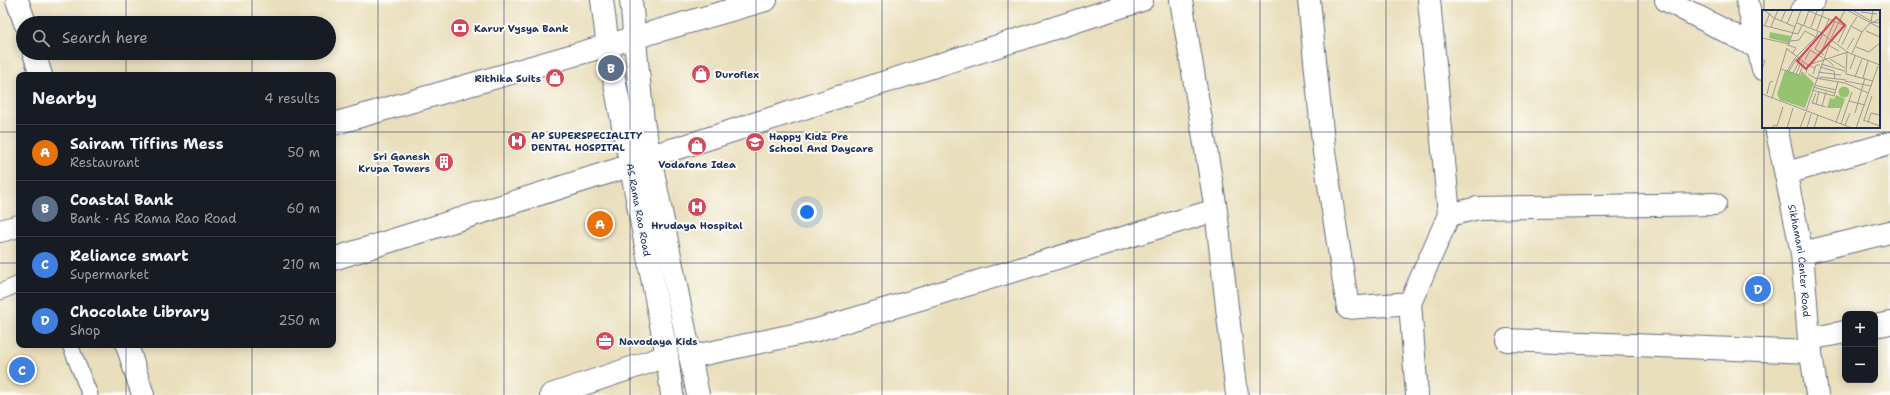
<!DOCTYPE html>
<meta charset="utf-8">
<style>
body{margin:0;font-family:"Shantell Sans",sans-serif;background:#242831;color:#f1f3f6}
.controls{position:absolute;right:12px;bottom:12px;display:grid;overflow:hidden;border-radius:8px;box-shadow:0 2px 10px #0003}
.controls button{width:36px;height:36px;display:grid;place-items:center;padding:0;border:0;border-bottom:1px solid #363941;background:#171b24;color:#f1f3f6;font:20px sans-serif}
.you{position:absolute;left:807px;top:212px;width:14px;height:14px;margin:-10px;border:3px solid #fff;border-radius:50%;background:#1a73e8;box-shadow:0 0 0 6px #1a73e833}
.badge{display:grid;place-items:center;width:26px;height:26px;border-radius:50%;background:#ea580c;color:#fff;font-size:13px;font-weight:700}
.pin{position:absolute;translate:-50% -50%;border:2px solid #fff;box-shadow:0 1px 4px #0006}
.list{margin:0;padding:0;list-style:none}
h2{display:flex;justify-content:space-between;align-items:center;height:52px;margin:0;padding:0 16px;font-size:17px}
h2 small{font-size:13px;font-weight:400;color:#9ea1a6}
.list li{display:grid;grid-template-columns:26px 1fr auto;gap:12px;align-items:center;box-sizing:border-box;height:56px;padding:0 16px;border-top:1px solid #363941}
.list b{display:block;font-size:15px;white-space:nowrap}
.list p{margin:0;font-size:13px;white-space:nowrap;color:#9ea1a6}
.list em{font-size:13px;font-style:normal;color:#9ea1a6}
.icon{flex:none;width:22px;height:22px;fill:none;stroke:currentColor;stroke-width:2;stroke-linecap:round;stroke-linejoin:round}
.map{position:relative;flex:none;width:1890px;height:395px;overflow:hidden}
.search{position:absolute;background:#171b24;box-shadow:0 2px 10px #0003;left:16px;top:16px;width:320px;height:44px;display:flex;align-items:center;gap:10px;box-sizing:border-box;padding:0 14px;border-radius:22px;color:#9ea1a6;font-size:15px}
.panel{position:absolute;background:#171b24;box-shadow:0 2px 10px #0003;left:16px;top:72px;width:320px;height:276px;border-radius:8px}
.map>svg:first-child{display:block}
</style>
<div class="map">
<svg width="1890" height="395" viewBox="0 0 1890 395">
<rect width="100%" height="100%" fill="#fdfcf7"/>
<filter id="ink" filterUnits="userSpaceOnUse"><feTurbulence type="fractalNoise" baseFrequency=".025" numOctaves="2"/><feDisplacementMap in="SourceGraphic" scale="8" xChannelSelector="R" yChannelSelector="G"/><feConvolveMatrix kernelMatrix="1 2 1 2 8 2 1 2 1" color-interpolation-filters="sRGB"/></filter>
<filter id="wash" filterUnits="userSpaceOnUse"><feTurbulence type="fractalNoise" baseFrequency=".012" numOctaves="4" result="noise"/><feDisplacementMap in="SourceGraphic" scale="16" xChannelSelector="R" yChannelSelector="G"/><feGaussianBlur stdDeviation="0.9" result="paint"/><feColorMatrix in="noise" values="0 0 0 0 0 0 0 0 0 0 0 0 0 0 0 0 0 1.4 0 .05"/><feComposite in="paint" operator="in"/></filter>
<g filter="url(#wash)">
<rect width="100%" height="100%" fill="#eadfbc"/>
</g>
<g filter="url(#ink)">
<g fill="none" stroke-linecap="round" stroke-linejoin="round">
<defs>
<path id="lane" d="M0 292 19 284
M70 345 90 395"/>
<path id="street" d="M17 0 25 23
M1309 0 1324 152 1348 308 1410 303 1449 215 1478 208 1715 204
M1429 0 1449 215
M1747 0 1758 48 1763 43
M1801 11 1814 0
M34 53 41 75
M649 156 685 146 1142 0
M1787 173 1890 143
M1216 210 1237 395
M1802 253 1890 232
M333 259 629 166
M1410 303 1417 395
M1875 326 1890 323
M1809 339 1845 332
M1507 340 1811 352
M127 345 143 395
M690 357 817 330 1216 210 1181 0
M551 395 667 356"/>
<g id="secondary">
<path id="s1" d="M602 0 608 47 667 356 672 395"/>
<path d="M631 0 643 122 698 395"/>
<path d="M1666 0 1758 48 1763 69"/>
<path d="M333 124 766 0"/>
<path id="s2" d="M1776 127 1802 253 1809 339 1817 395"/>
<path d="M0 231 19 226"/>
</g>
</defs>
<use href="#lane" stroke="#636d7f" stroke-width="17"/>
<use href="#street" stroke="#636d7f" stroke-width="24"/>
<use href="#secondary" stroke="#636d7f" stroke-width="24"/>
<use href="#lane" stroke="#fff" stroke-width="15"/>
<use href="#street" stroke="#fff" stroke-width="22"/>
<use href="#secondary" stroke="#fff" stroke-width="22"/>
</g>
</g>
<path fill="none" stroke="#1b2f5e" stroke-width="1" stroke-opacity="0.55" d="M126 0V23M252 0V23M378 0V395M504 0V395M630 0V395M756 0V395M882 0V395M1008 0V395M1134 0V395M1260 0V395M1386 0V395M1512 0V395M1638 0V395M1764 0V11M126 53V75M252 53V75M1764 127V395M0 132H19M333 132H1890M0 263H19M333 263H1890M126 345V395M252 345V395"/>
<defs>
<symbol id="bank-disc" viewBox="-11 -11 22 22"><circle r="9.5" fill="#d1495b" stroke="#fdfcf7"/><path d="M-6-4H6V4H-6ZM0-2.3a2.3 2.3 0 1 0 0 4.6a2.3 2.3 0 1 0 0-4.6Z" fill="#fff"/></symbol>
<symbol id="shop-disc" viewBox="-11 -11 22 22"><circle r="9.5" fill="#d1495b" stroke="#fdfcf7"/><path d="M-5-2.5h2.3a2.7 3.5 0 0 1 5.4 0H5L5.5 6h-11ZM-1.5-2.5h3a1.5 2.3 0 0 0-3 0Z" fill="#fff"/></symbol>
<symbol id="hospital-disc" viewBox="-11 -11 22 22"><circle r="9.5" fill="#d1495b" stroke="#fdfcf7"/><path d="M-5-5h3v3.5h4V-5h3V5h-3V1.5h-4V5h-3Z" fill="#fff"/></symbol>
<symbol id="school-disc" viewBox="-11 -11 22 22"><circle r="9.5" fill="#d1495b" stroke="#fdfcf7"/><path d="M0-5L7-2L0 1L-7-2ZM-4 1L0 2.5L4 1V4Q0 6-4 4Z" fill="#fff"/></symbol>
<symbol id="building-disc" viewBox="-11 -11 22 22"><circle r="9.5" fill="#d1495b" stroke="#fdfcf7"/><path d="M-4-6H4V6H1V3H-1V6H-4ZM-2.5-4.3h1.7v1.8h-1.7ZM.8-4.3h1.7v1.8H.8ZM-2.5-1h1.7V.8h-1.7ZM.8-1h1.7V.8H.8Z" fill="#fff"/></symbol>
<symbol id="office-disc" viewBox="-11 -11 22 22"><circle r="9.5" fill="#d1495b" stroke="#fdfcf7"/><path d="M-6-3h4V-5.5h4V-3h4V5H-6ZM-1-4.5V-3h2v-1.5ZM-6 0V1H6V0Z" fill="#fff"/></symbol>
</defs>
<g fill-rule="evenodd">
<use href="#bank-disc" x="449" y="17" width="22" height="22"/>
<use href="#shop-disc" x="690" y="63" width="22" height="22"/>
<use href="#shop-disc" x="544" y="67" width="22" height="22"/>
<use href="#hospital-disc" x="506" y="130" width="22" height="22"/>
<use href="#school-disc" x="744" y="131" width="22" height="22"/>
<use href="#shop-disc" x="686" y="135" width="22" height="22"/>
<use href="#building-disc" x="433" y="151" width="22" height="22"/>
<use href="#hospital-disc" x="686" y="196" width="22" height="22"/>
<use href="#office-disc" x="594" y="330" width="22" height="22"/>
</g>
<g text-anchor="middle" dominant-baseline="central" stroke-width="4" stroke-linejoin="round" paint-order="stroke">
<g font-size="10" font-weight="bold" fill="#1b2f5e" stroke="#fdfcf7" text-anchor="start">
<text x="474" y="28">Karur Vysya Bank</text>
<text x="715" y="74">Duroflex</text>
<text x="541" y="78" text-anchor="end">Rithika Suits</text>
<text x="531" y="135">AP SUPERSPECIALITY<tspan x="531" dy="12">DENTAL HOSPITAL</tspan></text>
<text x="769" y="136">Happy Kidz Pre<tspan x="769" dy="12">School And Daycare</tspan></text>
<text x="430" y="156" text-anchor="end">Sri Ganesh<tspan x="430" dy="12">Krupa Towers</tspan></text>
<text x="697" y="164" text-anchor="middle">Vodafone Idea</text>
<text x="697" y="225" text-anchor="middle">Hrudaya Hospital</text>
<text x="619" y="341">Navodaya Kids</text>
</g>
<g font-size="10" fill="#1b2f5e" stroke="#fdfcf7">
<text stroke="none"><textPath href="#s1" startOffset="213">AS Rama Rao Road</textPath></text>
<text stroke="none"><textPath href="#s2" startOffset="136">Sikhamani Center Road</textPath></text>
</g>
</g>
<g transform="translate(1762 10)">
<rect width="118" height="118" fill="#eadfbc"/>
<path d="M8 22 29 26 27 33 7 28ZM23 60 38 65 40 61 52 73 43 98 18 90 15 84ZM76.5 82a5.5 5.5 0 1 1 11 0a5.5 5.5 0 1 1-11 0Z" fill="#96c371"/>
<path d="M74 85 83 89 80 98H65L68 88 72 89Z" fill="#96c371"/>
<path fill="none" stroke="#979996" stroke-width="1" d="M2 0 12 8 33 17M55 0 54 4 84 16 76 33M85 0 118 18M90 0 109 11M111 0 109 12 118 13M47 1 54 4 49 17M99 2 115 4M95 7 89 16 100 22M19 11 24 0M35 13 58 22 87 43 118 55M25 14 31 0M0 15 36 24 40 15M3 15 8 3M42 15 47 0M9 17 16 0M55 20 62 0M104 21 118 27M61 23 67 9M61 24 53 39 62 45M66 26 73 11M0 28 27 34M69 28 83 0M28 31 37 30 43 21 54 27 56 22M26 35 34 38 30 44M66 35 77 41M80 35 89 16M26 36 39 0M94 37 107 42 118 33M25 39 46 55 86 42M85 39 92 28M85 42 84 64 111 71M59 43 66 27M90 43 100 22 107 14 118 9M63 48 72 56M0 49 3 51 0 59M68 49 83 58M43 50 48 40 61 48M59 54 83 61M58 57 72 61 73 69M19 59 37 65 42 53M88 59 93 46M25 61 33 48 54 27M27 61 35 48M56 62 79 65M31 63 38 50M44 63 46 55 53 58M34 64 40 51M46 64 53 68 83 73 106 83M51 64 54 55H58M93 67 100 49M101 68 106 51M58 69V67L84 70M83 71 109 76M52 75 74 80M51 77 73 83M50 80 72 86 76 72M54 83 50 93 64 97M0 84 90 118M5 84 8 72 11 71M10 88 25 38M87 91 103 95M54 94 57 82M60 96 64 82M44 101 69 29M93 103 103 68M101 110 118 116M102 110 110 86M74 112 79 98M106 112 109 103 118 105M79 114 90 82M83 115 88 103M10 118 12 115 15 116 21 97M25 118 31 98M38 118 44 102M45 118 49 104M52 118 56 105M94 118 116 56"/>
<path fill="#d1495b" fill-opacity="0.15" stroke="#d1495b" stroke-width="2" d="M74 7 83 15 44 59 35 51Z"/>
<rect width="118" height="118" fill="none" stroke="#1b2f5e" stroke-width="2"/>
</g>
</svg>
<div class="controls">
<button>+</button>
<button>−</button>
</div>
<div class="you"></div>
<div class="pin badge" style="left:600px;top:224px;background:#e8710a">A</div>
<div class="pin badge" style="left:611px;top:68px;background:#5c6f8a">B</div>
<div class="pin badge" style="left:22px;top:370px;background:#3f7fe0">C</div>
<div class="pin badge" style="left:1758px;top:289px;background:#3f7fe0">D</div>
<div class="search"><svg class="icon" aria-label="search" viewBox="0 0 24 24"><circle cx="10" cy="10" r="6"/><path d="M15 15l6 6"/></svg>Search here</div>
<section class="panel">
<h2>Nearby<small>4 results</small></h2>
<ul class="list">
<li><span class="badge" style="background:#e8710a">A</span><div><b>Sairam Tiffins Mess</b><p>Restaurant</p></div><em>50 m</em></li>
<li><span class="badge" style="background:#5c6f8a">B</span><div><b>Coastal Bank</b><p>Bank · AS Rama Rao Road</p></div><em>60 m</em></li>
<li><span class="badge" style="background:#3f7fe0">C</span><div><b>Reliance smart</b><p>Supermarket</p></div><em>210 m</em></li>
<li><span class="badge" style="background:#3f7fe0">D</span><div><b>Chocolate Library</b><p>Shop</p></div><em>250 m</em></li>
</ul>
</section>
</div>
